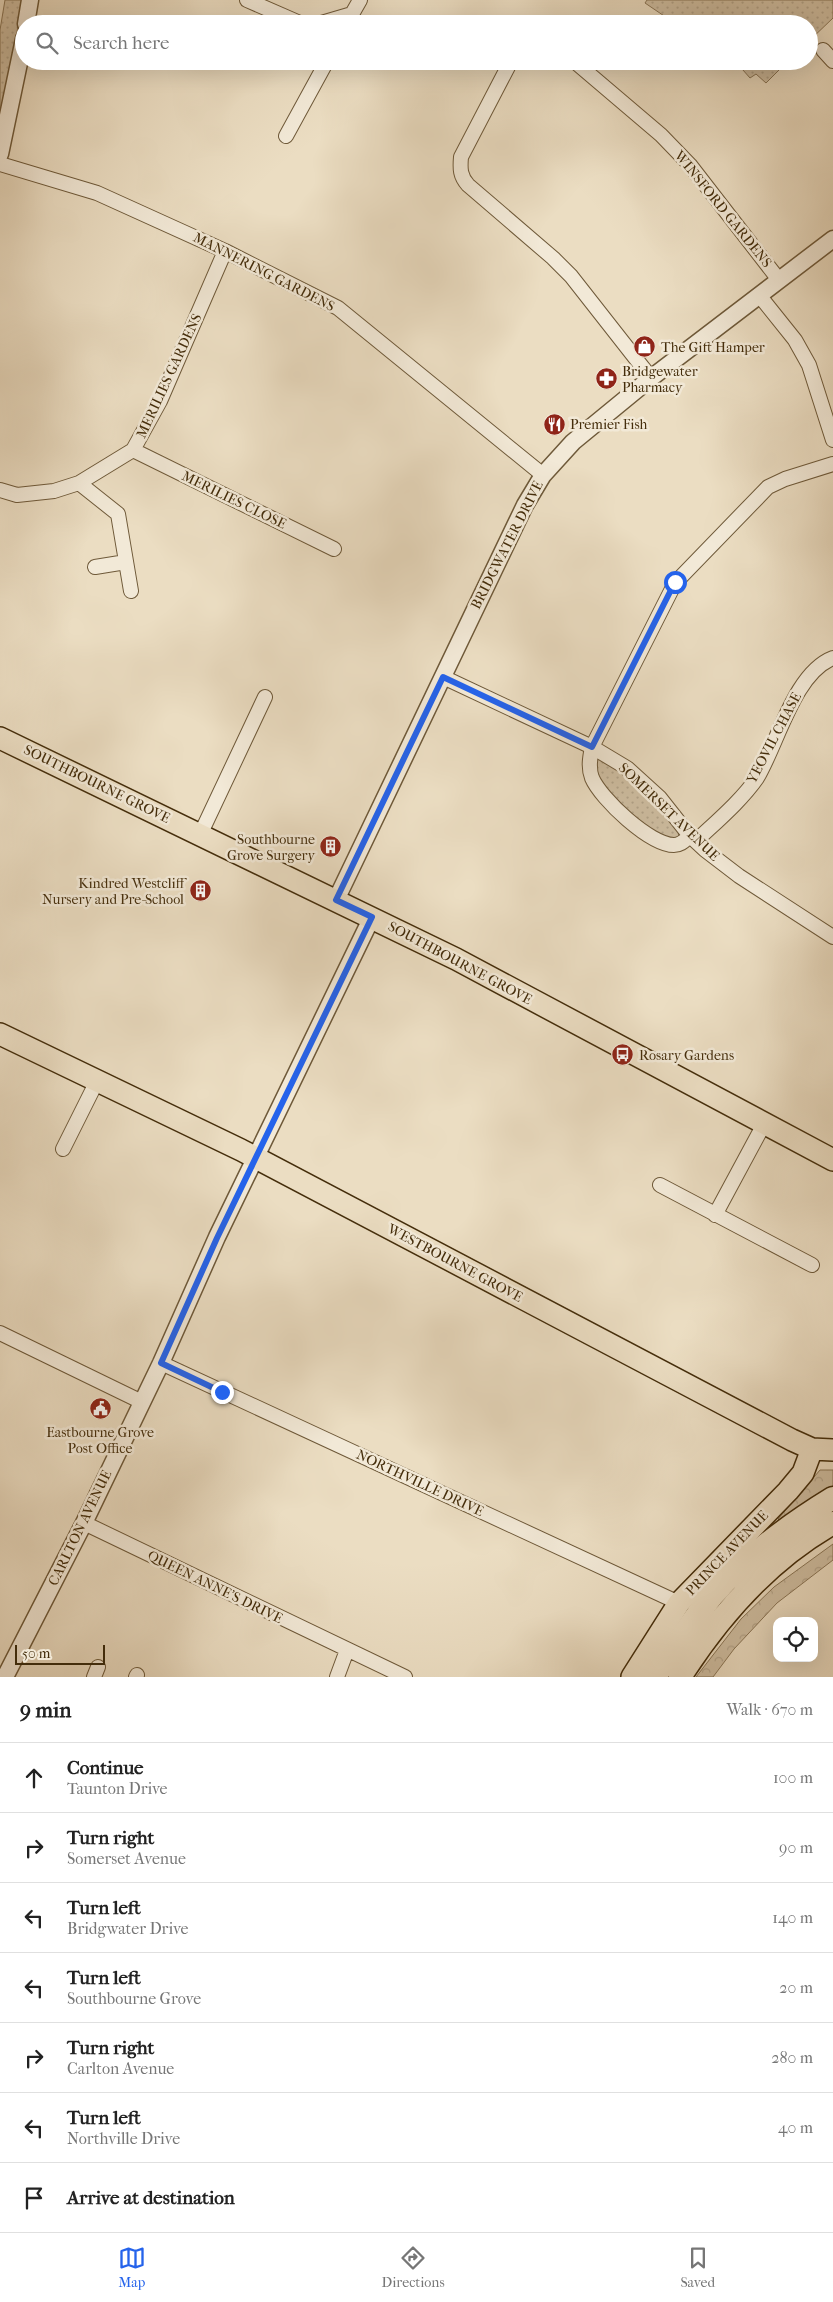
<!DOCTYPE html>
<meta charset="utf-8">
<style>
body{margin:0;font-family:"IM FELL French Canon",serif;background:#f6f6f6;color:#222}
.controls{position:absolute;right:15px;bottom:15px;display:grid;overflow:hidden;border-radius:10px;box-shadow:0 5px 20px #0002}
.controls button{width:45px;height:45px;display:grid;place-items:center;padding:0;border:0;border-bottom:1px solid #e0e0e0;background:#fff;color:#222;font:25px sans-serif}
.scale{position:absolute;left:15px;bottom:12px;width:90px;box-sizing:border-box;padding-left:5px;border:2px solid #442d0b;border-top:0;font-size:14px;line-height:18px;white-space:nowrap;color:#442d0b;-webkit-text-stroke:4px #f2e9d7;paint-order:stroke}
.stop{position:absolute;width:15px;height:15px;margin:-11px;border:4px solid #2563eb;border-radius:50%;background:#fff}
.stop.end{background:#2563eb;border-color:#fff;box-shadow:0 1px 5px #0008}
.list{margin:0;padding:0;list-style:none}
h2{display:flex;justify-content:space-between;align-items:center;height:65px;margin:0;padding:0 20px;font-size:21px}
h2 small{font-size:16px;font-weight:400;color:#767676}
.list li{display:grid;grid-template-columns:32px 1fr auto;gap:15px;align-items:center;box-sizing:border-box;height:70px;padding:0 20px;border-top:1px solid #e0e0e0}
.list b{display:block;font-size:19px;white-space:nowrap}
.list p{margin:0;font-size:16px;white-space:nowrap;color:#767676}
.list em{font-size:16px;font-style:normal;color:#767676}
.icon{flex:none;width:28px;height:28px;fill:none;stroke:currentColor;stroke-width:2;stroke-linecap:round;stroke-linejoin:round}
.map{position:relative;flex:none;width:833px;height:1677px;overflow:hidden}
.search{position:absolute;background:#fff;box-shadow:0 5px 20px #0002;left:15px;right:15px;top:15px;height:55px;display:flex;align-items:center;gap:12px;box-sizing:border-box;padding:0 18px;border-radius:28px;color:#767676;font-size:19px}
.sheet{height:555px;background:#fff}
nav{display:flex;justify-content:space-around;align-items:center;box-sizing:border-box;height:70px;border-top:1px solid #e0e0e0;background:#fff;font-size:14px;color:#767676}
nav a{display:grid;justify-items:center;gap:2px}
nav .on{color:#2563eb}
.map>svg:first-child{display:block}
</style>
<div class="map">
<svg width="833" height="1677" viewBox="0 0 833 1677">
<defs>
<pattern id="grass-dots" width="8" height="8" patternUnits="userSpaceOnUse" patternTransform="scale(1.25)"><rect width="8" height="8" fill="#cfbfa3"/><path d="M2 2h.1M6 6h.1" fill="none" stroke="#b3a48b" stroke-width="1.8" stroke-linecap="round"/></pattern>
<pattern id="forest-crowns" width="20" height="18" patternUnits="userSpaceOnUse" patternTransform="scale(1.25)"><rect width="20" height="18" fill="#cfbfa3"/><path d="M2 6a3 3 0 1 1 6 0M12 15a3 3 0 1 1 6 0" fill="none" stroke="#b3a48b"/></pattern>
</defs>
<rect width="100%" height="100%" fill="#ebddc2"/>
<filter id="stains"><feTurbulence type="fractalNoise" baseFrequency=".004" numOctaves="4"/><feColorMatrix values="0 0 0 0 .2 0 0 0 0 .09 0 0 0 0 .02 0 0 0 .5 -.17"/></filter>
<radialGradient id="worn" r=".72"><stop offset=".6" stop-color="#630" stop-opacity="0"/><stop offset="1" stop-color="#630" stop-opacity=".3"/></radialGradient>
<path fill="url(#grass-dots)" stroke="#8a7657" d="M5 0H23L0 121V30Z
M647 0H833V18L809 41V24H676L645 3Z
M735 61H788L766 83 756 74 750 78Z
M601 758 624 776 678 830 679 839 658 836 613 800 593 770 596 759Z"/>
<path fill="url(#forest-crowns)" stroke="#8a7657" d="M820 1470H833V1486L781 1522 778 1519Z
M833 1544V1560L777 1603 734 1649 713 1677H696L741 1619 774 1587Z"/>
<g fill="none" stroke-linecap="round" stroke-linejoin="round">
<defs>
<path id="minor" d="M247 0 302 24
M348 21 360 0
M318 24 352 14
M823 50 833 61
M511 61 461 157C460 169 460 176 468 185L553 258 571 276 651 378
M574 61 661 135 690 165 779 280
M286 136 327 61
M0 164 97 193 225 251 338 308 543 475
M759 295 795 340 809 365 833 440
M133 450 334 549
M79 483 118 514 131 591
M0 490 17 495 54 491 79 483 133 450 160 401 225 251
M95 567 126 562
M443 677 592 747 627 768 660 798 690 836 705 850 739 876 833 937
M200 835 265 697
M690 836C685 840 681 845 674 845 650 845 601 799 592 778 588 768 590 757 592 747L675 583 768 487 785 479 833 464
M696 841C716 822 741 801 757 778 778 743 794 673 833 658
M63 1149 97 1081
M660 1185 812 1265
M715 1215 764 1124
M0 1333 142 1402
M161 1363 679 1603
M84 1523 405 1677
M94 1677 98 1667
M136 1677 137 1675
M337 1677 347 1650"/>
<path id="tertiary" d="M26 24 30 0
M0 154 24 39
M336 900 525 505 543 475 573 442 651 378 833 239
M5 1677 84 1523 161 1363 217 1237 372 917"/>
<path id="primary" d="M0 738 456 959 833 1160
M0 1034 241 1150 792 1440 812 1449 833 1450
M632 1677 679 1603 788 1491 803 1473 812 1449"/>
<path id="trunk" d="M655 1677C670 1655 684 1632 700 1611 735 1564 784 1528 833 1498
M680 1677C719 1616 769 1559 833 1523"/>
</defs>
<use href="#minor" stroke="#6e5939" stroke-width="16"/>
<use href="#tertiary" stroke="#6e5939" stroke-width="19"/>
<use href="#primary" stroke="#442d0b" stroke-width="24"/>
<use href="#trunk" stroke="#442d0b" stroke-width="25"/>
<use href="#minor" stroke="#f2e9d7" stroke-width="14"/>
<use href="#tertiary" stroke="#f2e9d7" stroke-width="16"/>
<use href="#primary" stroke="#ebddc2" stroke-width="21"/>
<use href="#trunk" stroke="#ebddc2" stroke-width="22"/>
</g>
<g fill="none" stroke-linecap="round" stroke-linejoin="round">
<path stroke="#2563eb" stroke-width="6" d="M222 1392 161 1363 217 1238 372 917 336 900 443 677 592 747 675 582"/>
</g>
<defs>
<symbol id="shop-disc" viewBox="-11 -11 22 22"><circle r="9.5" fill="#8f2418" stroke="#f2e9d7"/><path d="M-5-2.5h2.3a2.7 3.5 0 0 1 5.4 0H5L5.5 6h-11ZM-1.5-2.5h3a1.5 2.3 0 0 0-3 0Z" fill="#fff"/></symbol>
<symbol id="pharmacy-disc" viewBox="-11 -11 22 22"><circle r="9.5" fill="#8f2418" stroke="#f2e9d7"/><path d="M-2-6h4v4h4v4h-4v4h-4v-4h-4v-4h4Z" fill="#fff"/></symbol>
<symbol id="restaurant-disc" viewBox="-11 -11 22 22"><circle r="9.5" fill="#8f2418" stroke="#f2e9d7"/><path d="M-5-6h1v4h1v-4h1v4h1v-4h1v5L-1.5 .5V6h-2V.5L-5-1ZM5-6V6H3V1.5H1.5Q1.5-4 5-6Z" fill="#fff"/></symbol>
<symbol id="building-disc" viewBox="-11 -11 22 22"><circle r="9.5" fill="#8f2418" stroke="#f2e9d7"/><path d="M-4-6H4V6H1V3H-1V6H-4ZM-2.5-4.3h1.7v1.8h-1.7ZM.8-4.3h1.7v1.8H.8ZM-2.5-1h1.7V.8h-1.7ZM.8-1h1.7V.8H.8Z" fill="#fff"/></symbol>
<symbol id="bus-disc" viewBox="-11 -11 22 22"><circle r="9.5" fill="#8f2418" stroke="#f2e9d7"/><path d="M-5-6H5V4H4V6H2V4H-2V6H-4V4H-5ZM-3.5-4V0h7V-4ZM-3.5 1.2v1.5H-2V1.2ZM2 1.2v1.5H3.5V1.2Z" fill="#fff"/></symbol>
<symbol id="civic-disc" viewBox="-11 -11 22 22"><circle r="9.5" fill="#8f2418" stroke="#f2e9d7"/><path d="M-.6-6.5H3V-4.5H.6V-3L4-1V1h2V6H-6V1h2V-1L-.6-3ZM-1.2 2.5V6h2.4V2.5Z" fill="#fff"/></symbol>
</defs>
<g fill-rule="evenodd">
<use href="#shop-disc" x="632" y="334" width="25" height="25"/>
<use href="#pharmacy-disc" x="594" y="366" width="25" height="25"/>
<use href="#restaurant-disc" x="542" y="412" width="25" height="25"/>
<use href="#building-disc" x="318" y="834" width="25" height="25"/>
<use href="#building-disc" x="188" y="878" width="25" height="25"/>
<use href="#bus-disc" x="610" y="1042" width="25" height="25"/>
<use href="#civic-disc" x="88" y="1396" width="25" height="25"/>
</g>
<g text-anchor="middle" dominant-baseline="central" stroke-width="5" stroke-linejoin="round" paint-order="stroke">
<g font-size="14" fill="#442d0b" stroke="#f2e9d7">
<text transform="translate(723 209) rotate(51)">WINSFORD GARDENS</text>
<text transform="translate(264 272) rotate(27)">MANNERING GARDENS</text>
<text transform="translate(169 376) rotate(-65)">MERILIES GARDENS</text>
<text transform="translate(234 500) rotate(26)">MERILIES CLOSE</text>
<text transform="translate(507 545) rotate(-63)">BRIDGWATER DRIVE</text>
<text transform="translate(774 738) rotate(-62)">YEOVIL CHASE</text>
<text transform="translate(97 784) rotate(26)">SOUTHBOURNE GROVE</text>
<text transform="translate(669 812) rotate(44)">SOMERSET AVENUE</text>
<text transform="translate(460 963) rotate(28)">SOUTHBOURNE GROVE</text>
<text transform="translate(455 1263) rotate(28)">WESTBOURNE GROVE</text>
<text transform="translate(420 1483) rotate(25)">NORTHVILLE DRIVE</text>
<text transform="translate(80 1528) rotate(-64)">CARLTON AVENUE</text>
<text transform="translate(727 1553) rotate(-46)">PRINCE AVENUE</text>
<text transform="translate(215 1587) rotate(26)">QUEEN ANNE'S DRIVE</text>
</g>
<g font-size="14" fill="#442d0b" stroke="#f2e9d7" text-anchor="start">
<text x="661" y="347">The Gift Hamper</text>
<text x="622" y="371">Bridgewater<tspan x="622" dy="16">Pharmacy</tspan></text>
<text x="570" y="424">Premier Fish</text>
<text x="315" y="839" text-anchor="end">Southbourne<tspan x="315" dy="16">Grove Surgery</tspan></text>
<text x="184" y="883" text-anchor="end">Kindred Westcliff<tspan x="184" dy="16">Nursery and Pre-School</tspan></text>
<text x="639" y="1055">Rosary Gardens</text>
<text x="100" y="1432" text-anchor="middle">Eastbourne Grove<tspan x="100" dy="16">Post Office</tspan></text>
</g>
</g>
<rect width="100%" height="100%" filter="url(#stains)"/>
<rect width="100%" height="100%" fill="url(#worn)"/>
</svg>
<div class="controls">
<button><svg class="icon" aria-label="locate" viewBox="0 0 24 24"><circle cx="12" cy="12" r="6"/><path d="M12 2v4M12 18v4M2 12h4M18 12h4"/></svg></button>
</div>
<div class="scale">50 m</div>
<div class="stop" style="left:675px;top:582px"></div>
<div class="stop end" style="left:222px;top:1392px"></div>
<div class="search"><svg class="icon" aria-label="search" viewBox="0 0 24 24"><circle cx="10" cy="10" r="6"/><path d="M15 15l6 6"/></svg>Search here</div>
</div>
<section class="sheet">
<h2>9 min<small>Walk · 670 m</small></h2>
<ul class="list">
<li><svg class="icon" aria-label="ahead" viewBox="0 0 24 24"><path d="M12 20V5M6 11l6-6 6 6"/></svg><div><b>Continue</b><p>Taunton Drive</p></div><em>100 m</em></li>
<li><svg class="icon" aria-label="right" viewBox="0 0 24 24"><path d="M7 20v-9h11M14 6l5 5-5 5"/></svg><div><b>Turn right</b><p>Somerset Avenue</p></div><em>90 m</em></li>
<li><svg class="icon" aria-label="left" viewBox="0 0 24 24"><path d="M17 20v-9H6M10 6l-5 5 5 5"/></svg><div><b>Turn left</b><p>Bridgwater Drive</p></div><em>140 m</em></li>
<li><svg class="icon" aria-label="left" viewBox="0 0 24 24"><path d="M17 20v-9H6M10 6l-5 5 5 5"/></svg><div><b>Turn left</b><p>Southbourne Grove</p></div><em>20 m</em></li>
<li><svg class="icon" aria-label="right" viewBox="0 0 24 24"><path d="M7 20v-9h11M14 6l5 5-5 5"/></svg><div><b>Turn right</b><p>Carlton Avenue</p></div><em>280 m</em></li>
<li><svg class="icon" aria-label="left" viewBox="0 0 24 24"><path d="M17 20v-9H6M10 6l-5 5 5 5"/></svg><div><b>Turn left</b><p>Northville Drive</p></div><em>40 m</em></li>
<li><svg class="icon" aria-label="arrive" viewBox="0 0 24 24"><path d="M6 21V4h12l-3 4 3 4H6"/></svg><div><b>Arrive at destination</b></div></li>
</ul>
</section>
<nav>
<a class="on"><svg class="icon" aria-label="map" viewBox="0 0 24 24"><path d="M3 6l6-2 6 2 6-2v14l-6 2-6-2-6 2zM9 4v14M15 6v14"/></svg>Map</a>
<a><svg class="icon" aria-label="directions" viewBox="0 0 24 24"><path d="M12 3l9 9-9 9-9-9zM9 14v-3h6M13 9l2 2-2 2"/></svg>Directions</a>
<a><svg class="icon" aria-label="saved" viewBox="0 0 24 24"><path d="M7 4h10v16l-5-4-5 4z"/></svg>Saved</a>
</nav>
